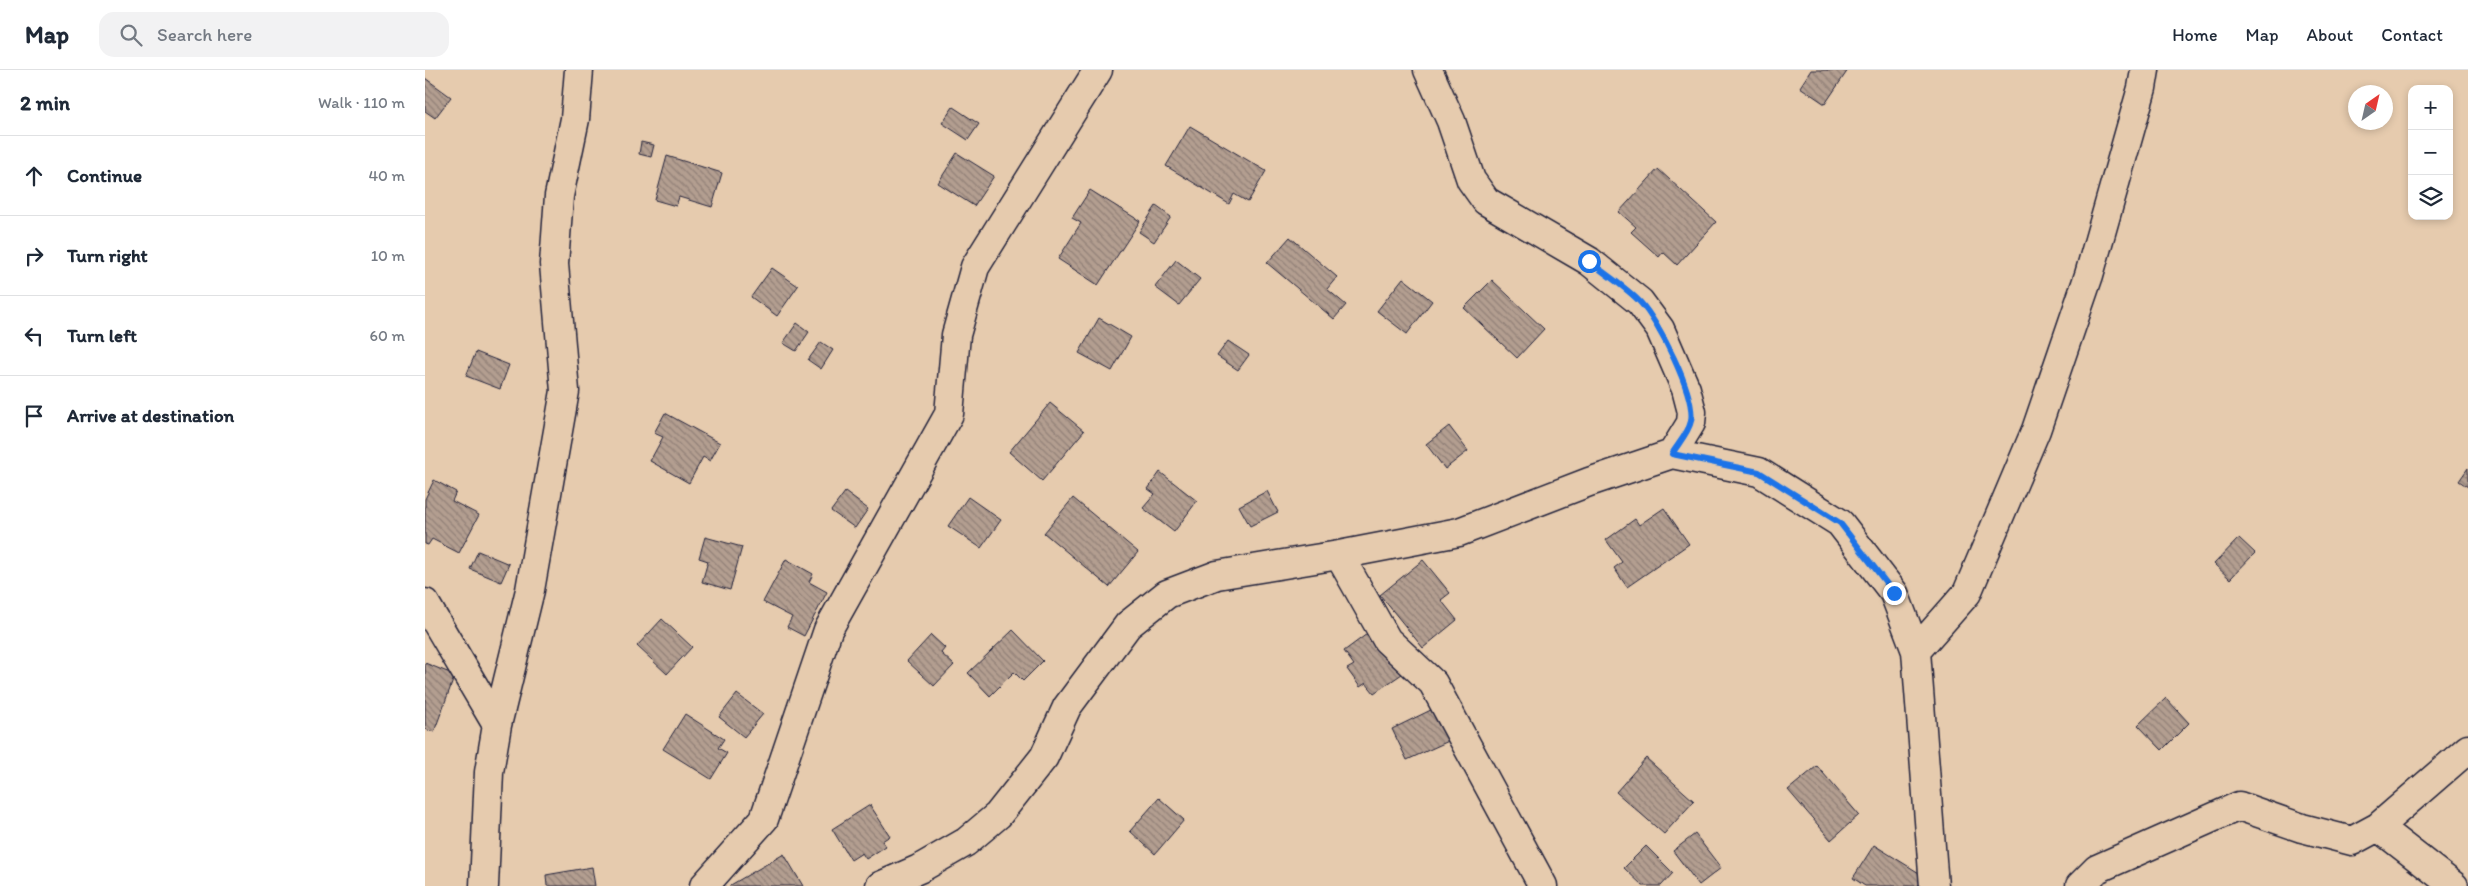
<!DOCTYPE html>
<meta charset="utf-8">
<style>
body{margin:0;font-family:Itim,sans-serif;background:#f2f2f3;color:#1f2937}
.controls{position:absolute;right:15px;top:15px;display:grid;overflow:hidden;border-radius:10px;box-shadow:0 2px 8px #0003}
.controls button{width:45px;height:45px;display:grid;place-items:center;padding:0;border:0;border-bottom:1px solid #e0e1e3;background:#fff;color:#1f2937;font:25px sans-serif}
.compass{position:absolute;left:1923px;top:15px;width:45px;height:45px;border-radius:50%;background:#fff;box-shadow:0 2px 8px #0003;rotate:34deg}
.stop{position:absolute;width:15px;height:15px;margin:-11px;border:4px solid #1a73e8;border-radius:50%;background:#fff}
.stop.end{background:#1a73e8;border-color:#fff;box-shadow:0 1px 5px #0008}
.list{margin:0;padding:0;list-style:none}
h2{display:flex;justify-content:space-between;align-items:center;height:65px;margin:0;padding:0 20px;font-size:21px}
h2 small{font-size:16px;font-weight:400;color:#747a83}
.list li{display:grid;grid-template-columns:32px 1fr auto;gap:15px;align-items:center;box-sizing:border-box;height:80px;padding:0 20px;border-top:1px solid #e0e1e3}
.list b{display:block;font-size:19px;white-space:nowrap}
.list em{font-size:16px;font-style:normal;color:#747a83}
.icon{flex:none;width:28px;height:28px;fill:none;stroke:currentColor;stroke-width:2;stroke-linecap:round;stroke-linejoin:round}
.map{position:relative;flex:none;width:2043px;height:816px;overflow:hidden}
header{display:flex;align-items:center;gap:30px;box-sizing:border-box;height:70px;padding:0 25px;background:#fff;border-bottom:1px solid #e0e1e3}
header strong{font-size:24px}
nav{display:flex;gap:28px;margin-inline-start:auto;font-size:18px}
.search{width:350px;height:45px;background:#f2f2f3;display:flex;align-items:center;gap:12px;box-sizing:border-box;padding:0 18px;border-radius:15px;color:#747a83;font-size:19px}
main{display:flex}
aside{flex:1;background:#fff}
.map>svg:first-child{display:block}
</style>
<header>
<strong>Map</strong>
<div class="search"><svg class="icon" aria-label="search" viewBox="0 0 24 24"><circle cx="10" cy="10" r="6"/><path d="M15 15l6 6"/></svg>Search here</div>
<nav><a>Home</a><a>Map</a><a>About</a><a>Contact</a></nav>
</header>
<main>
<aside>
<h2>2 min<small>Walk · 110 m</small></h2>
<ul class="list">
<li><svg class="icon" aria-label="ahead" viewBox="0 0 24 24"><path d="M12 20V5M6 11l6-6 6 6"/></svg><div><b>Continue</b></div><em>40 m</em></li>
<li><svg class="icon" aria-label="right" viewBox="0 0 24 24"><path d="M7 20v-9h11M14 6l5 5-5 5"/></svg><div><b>Turn right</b></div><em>10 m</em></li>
<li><svg class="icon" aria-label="left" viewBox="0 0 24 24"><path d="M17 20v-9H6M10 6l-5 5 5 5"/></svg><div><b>Turn left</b></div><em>60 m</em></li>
<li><svg class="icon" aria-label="arrive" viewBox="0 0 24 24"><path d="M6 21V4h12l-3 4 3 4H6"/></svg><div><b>Arrive at destination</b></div></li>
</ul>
</aside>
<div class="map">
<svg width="2043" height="816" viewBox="0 0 2043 816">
<defs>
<pattern id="building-back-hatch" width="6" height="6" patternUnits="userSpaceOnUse" patternTransform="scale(1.25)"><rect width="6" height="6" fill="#b39e90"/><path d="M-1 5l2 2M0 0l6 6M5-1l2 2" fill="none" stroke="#918077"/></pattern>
</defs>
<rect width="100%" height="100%" fill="#e6cbae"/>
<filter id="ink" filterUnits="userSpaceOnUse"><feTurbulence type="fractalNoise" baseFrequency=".02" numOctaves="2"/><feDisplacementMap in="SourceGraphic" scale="10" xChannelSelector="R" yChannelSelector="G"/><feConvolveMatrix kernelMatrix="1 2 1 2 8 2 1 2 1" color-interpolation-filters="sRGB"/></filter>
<g filter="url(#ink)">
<path fill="url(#building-back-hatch)" stroke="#22223b" d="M1386 0H1423L1400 34 1375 17Z
M0 8 26 27 10 48 0 41Z
M528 37 554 54 543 70 517 53Z
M765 56 841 101 823 132 809 124 804 134 741 96Z
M216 72 229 75 226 87 214 84Z
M532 83 569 106 549 136 513 113Z
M242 86 297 103 287 137 254 127 251 136 230 130Z
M1233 99 1291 152 1252 195 1238 182 1234 187 1206 162 1211 157 1194 142Z
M665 120 715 151 673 215 633 189 656 153 647 148Z
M731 136 746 147 729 172 714 162Z
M865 167 912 207 902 219 921 235 909 249 842 193Z
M751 190 775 209 754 235 730 217Z
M347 198 373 216 352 246 326 227Z
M978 208 1007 231 982 264 952 241Z
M1067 210 1119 259 1092 288 1039 238Z
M674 248 706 267 687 301 654 283Z
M372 253 384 262 371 281 358 273Z
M803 271 824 285 813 300 792 286Z
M396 272 408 280 396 299 383 290Z
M51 282 84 295 75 319 41 306Z
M625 333 659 361 617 411 584 382Z
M240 343 295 373 285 391 278 387 264 413 225 391 238 367 229 363Z
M1024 356 1043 381 1020 399 1001 374Z
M2043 398V417L2034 411Z
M735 402 772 431 749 462 718 438 730 424 723 419Z
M9 410 31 422 27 431 54 445 34 483 7 469 3 475 0 474V429Z
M842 421 853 442 825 456 814 436Z
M420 422 443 439 430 458 406 441Z
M543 427 576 450 556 478 523 456Z
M648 428 713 482 684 517 619 463Z
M1239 438 1264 474 1202 517 1189 498 1197 492 1181 470 1210 449 1214 455Z
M280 467 317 477 305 520 277 512 283 491 274 488Z
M1814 468 1830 483 1805 509 1789 494Z
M53 481 84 494 76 512 45 499Z
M361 489 388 504 384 512 402 522 379 566 362 557 367 547 338 532Z
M998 490 1025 523 1016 530 1032 550 998 578 955 525Z
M237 549 267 577 242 604 212 576Z
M588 560 618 591 598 611 589 602 565 626 543 603Z
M946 561 977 604 949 623 941 613 935 617 922 599 929 595 919 581Z
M506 565 520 578 516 583 529 595 509 616 482 591Z
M0 593 30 605 9 662 0 659Z
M312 624 338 644 319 667 294 647Z
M1741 628 1764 653 1737 680 1713 655Z
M1012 637 1028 669 982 690 967 659Z
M260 644 299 669 293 678 302 683 286 709 238 679Z
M1221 688 1269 731 1239 764 1191 722Z
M1392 696 1434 745 1406 770 1363 720Z
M734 728 759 750 730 784 705 761Z
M445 735 465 766 457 771 461 776 441 789 437 783 426 790 407 759Z
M1270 764 1296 798 1274 815 1248 781Z
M1449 775 1499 806 1493 816H1440L1428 808Z
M1221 776 1248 803 1236 816H1218L1199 798Z
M359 784 378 816H304Z
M167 797 170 816H122L121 805Z"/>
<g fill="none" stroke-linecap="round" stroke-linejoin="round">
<defs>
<path id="street" d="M1003 0 1026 51 1046 110 1061 131 1164 191 1215 232 1235 259 1261 319 1267 342 1266 353 1247 384
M914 485 962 570 1008 613 1118 816
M0 533 72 655
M1491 581 1542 523 1611 360 1664 205 1717 18 1720 0
M1953 757 2029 816
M59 816 64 702 72 655 105 520 140 321 129 194 134 126 150 49 154 0
M279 816 339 749 403 560 524 344 531 265 550 197 673 0
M455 816 494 799 541 772 573 745 619 687 642 637 703 555 742 524 792 505 914 485 1034 462 1164 412 1247 384 1334 402 1415 453 1469 523 1491 581 1509 816
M1655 816 1672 799 1814 736 1877 758 1927 771 1953 757 2043 679"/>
</defs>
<use href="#street" stroke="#22223b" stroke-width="31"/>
<use href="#street" stroke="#e6cbae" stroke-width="28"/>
</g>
</g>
<g fill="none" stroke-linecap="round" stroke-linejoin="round" filter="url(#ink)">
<path stroke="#1a73e8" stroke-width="6" d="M1164 191C1180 204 1201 217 1215 232 1233 251 1271 325 1266 351 1264 362 1253 374 1247 384L1334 402 1415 453 1469 523"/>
</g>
</svg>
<div class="controls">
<button>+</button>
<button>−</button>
<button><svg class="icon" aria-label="layers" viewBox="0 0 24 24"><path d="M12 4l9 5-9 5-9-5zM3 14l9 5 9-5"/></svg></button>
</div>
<svg class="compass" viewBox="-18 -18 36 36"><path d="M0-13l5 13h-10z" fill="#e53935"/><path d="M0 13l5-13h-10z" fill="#747a83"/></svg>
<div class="stop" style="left:1164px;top:191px"></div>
<div class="stop end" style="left:1469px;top:523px"></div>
</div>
</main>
